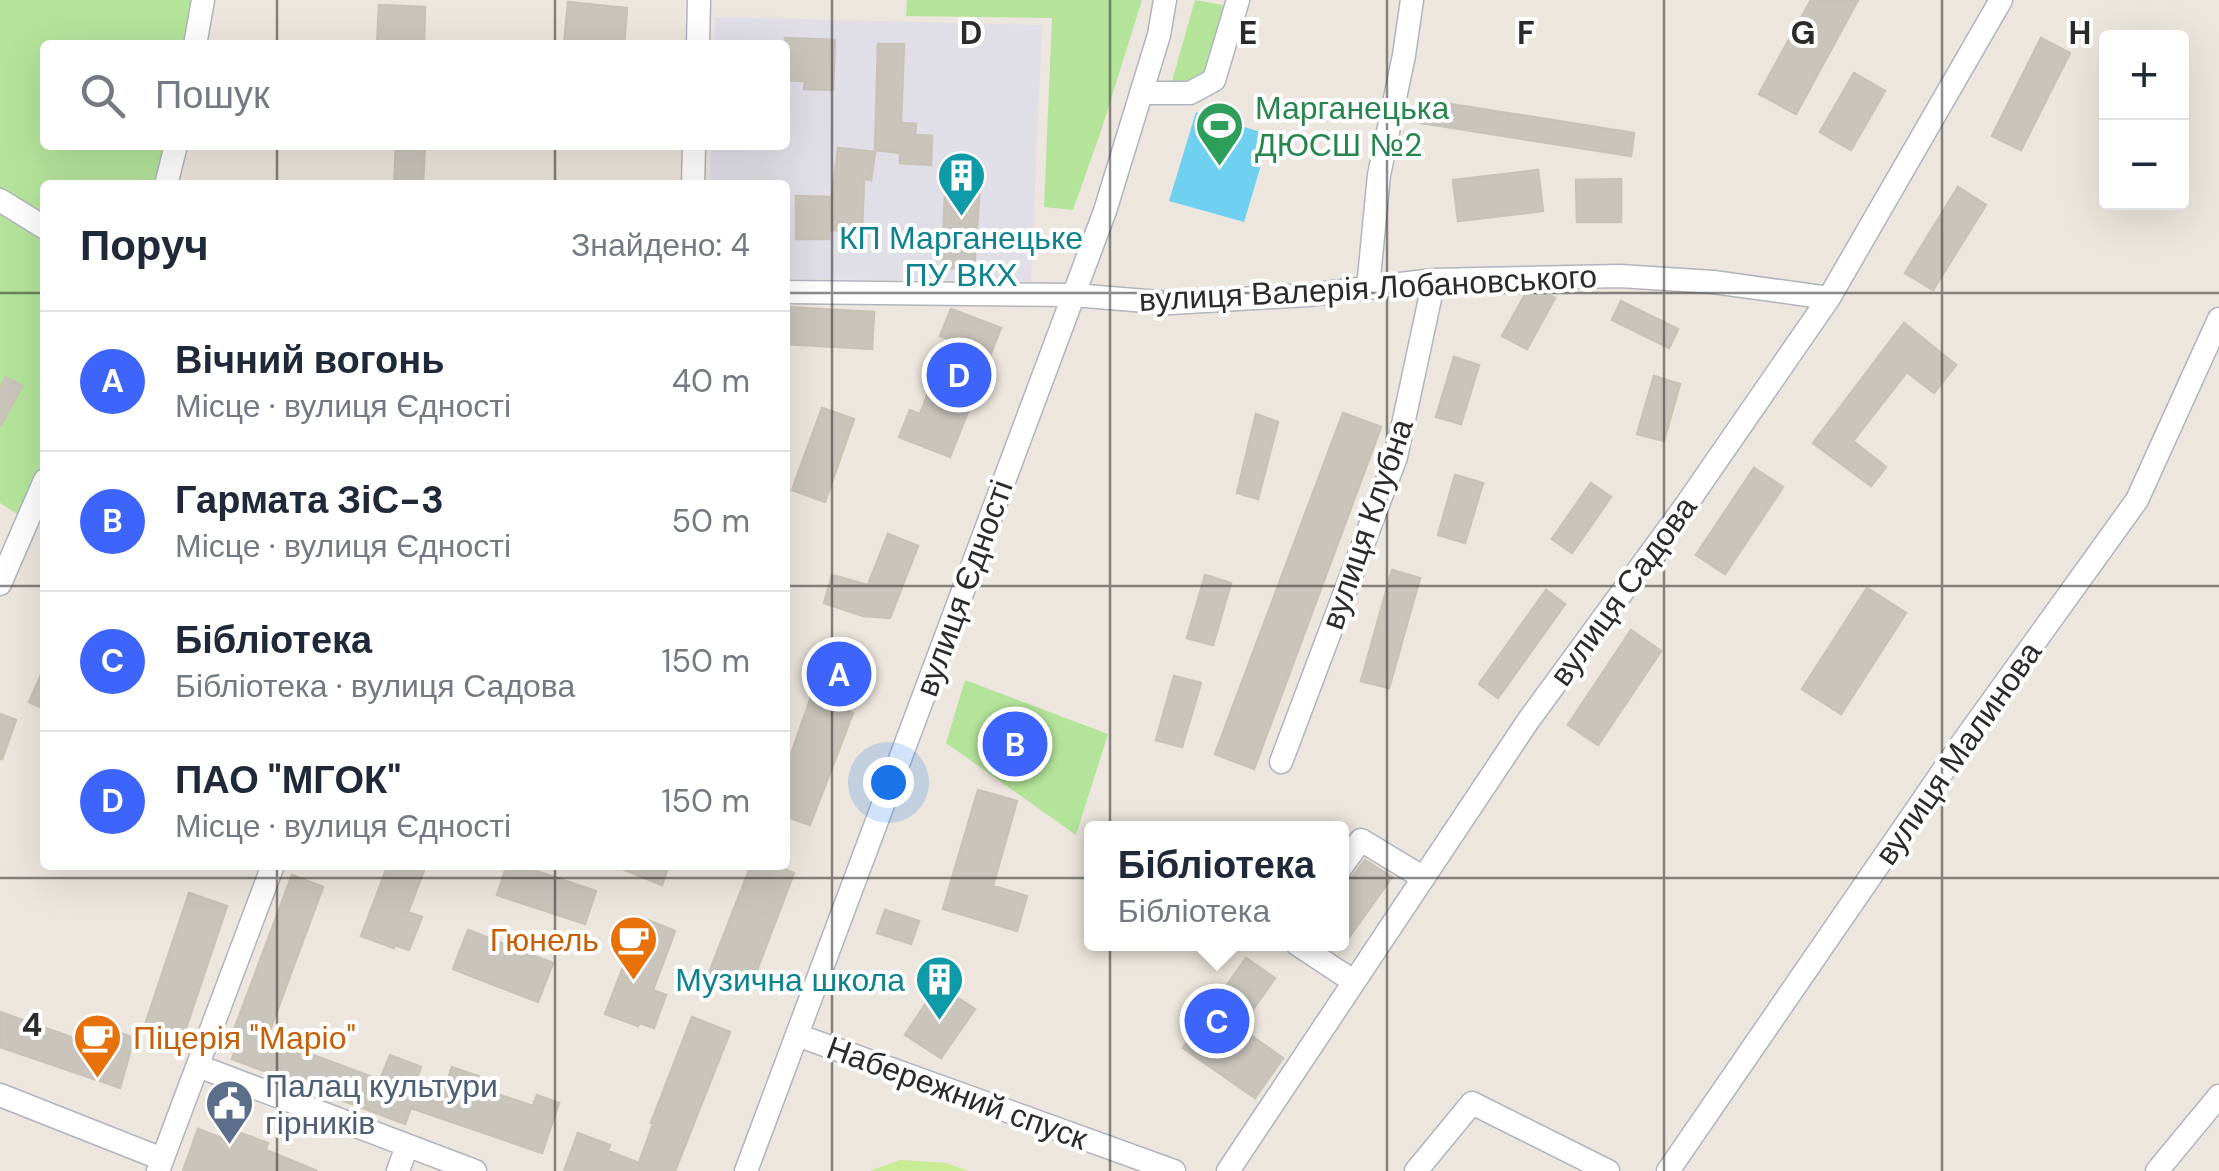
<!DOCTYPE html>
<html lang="uk">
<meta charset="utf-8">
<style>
body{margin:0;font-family:"DM Sans",sans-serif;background:#f6f6f7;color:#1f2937}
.controls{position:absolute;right:30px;top:30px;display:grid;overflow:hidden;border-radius:10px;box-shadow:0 10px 40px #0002}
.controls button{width:90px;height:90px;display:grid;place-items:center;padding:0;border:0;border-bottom:2px solid #e0e1e3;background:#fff;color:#1f2937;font:50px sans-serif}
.you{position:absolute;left:888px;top:782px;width:35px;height:35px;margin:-25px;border:8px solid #fff;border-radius:50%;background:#1a73e8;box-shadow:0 0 0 15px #1a73e833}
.badge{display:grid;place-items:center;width:65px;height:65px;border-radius:50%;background:#3d64fb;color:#fff;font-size:32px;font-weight:700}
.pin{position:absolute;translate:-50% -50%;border:5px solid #fff;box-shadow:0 2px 10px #0006}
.popup{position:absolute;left:1084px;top:821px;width:265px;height:130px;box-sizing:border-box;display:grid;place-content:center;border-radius:10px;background:#fff;filter:drop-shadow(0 2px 8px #0005);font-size:32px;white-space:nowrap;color:#747a83}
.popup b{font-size:38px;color:#1f2937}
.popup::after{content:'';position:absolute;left:50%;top:100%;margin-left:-20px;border:20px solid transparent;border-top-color:#fff}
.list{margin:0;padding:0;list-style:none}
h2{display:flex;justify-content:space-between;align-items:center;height:130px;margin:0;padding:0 40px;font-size:42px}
h2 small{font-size:32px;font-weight:400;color:#747a83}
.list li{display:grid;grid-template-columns:65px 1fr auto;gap:30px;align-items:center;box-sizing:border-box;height:140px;padding:0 40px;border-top:2px solid #e0e1e3}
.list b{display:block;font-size:38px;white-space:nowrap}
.list p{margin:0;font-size:32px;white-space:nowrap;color:#747a83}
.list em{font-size:32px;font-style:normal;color:#747a83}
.icon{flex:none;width:55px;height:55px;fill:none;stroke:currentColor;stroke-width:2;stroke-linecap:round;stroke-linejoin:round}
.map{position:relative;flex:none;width:2219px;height:1171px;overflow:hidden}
.search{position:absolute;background:#fff;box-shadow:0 10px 40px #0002;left:40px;top:40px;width:750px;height:110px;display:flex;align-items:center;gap:25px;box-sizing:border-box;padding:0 35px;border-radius:10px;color:#747a83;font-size:38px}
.panel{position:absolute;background:#fff;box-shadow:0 10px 40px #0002;left:40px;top:180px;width:750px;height:690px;border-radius:10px}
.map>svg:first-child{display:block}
</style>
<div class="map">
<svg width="2219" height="1171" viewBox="0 0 2219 1171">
<rect width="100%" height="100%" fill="#ede6de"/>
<path fill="#e0dee6" d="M715 17 1042 25 1031 281 785 279V185H710L711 145H785V45H714Z"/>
<path fill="#b4e49a" d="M0 0H203L195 45H45V145H176L166 185H45V480L27 520 0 503Z
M907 0H1142L1101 131 1073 210 1044 207 1052 18 906 16Z
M1195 0 1229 6 1207 77 1193 86 1172 81Z
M965 680 1108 734 1076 835 946 743Z"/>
<path fill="#c8eb96" d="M900 1160 946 1163 968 1171H870Z"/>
<path fill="#70d0ef" d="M1196 112 1270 135 1244 222 1169 201Z"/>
<path fill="#c9c4bc" stroke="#c9c2b7" stroke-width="2.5" d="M1811 0H1858L1796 114 1759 94Z
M568 2 627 8 624 45H564Z
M379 5 425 7 424 45H377Z
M785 38 835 40 833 90 804 89 805 81 785 80Z
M2041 38 2070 53 2021 150 1992 136Z
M878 44H904L901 123 916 124 915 135 932 136 931 165 900 163V153L875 150Z
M1854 73 1885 91 1851 150 1820 132Z
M1425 100 1634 133 1631 156 1421 123Z
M396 145H425L423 185H394Z
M838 148 875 152 871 180 864 179 862 231 829 230V239H796V196L832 197Z
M946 170 981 171 974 269 942 268Z
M1538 170 1543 211 1458 221 1453 180Z
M1621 179V222H1577L1576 180Z
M1958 187 1986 205 1933 290 1905 273Z
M1526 293H1545L1555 298 1527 349 1502 336Z
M1621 301 1678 329 1669 348 1612 320Z
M785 307 874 312 872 349 785 344Z
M951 309 1001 328 950 457 899 437 910 410 920 414 949 339 940 336Z
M1904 323 1956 365 1934 393 1907 372 1853 441 1886 467 1871 486 1813 443Z
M1454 357 1479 365 1461 424 1436 417Z
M1654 376 1680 384 1664 441 1637 434Z
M6 377 22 386 0 427V389Z
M822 408 854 419 825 502 792 490Z
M1343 413 1381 427 1254 769 1215 754Z
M1256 414 1278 422 1258 499 1237 493Z
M1754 468 1783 487 1725 574 1696 555Z
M1455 475 1483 483 1465 543 1438 535Z
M1591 483 1611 497 1572 553 1552 539Z
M888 534 918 546 890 618 863 616 824 603 832 575 868 585Z
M1392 570 1420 578 1389 688 1361 681Z
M1205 575 1231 583 1213 645 1187 638Z
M1867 588 1906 613 1841 714 1802 689Z
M1546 590 1565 604 1498 698 1479 684Z
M1631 630 1661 651 1598 745 1568 725Z
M45 666V709L29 702Z
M1174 676 1201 683 1182 747 1156 740Z
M811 697 853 713 810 825 785 816V771Z
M0 714 16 720 2 759H0Z
M978 790 1017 801 993 886 1027 896 1017 931 943 909Z
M1365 860 1392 877 1342 947V881L1353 876Z
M388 865H426L408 912 422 917 409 950 395 945 394 948 361 936Z
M507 865H518L596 891 585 924 497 895Z
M613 865H669L662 885Z
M751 865H773L794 873 750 988 709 973Z
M292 875 323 887 267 1038 380 1080 390 1055 421 1067 411 1093 440 1103 452 1067 492 1081 488 1091 533 1106 537 1095 559 1103 542 1153 411 1108 405 1124 232 1059 239 1041 231 1038Z
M189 893 227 906 183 1037 145 1025Z
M885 910 919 921 911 944 877 933Z
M642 918 675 931 653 990 666 995 654 1028 640 1023 638 1026 605 1014Z
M468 930 553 963 538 1002 453 969Z
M1246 958 1275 978 1240 1028 1283 1058 1255 1098 1183 1048Z
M938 985 975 1009 941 1058 905 1035Z
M0 1012 96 1046 103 1027 134 1038 120 1088 0 1047Z
M692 1017 730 1032 675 1171H564L578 1133 610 1145 608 1151 639 1163 653 1124 651 1123Z
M198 1129 226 1140 229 1129 268 1143 266 1150 317 1171H183Z"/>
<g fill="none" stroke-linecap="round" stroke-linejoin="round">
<defs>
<path id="minor" d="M195 45 203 0
M698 45 699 0
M1141 93H1190L1214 80 1238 0
M166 185 176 145
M693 185 694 145
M0 200 45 228
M1368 288 1379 175 1404 55 1412 0
M785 292 1073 295 1171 303 1308 295 1434 280 1620 276 1713 282 1829 298
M0 584 45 480
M1281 762 1396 457 1434 280
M1342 866 1361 840 1422 877
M1297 944 1353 981
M797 1035 1174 1171
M198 1066 475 1171
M0 1095 162 1159
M158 1171 273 865
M398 1171 407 1146
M746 1171 1105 211 1159 35 1165 0
M1228 1171 1528 721 1686 505 1829 298 2001 0
M1416 1171 1472 1103 1608 1171
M1668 1171 1965 739 2137 500 2219 319
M2157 1171 2219 1096"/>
</defs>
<use href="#minor" stroke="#b1b4bf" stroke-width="25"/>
<use href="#minor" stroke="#fff" stroke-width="22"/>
</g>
<path fill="none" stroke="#2b2b2b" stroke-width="2.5" stroke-opacity="0.55" d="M277 0V45M555 0V45M832 0V1171M1110 0V1171M1387 0V1171M1664 0V1171M1942 0V1171M277 145V185M555 145V185M0 293H45M785 293H2219M0 586H45M785 586H2219M277 865V1171M555 865V1171M0 878H2219"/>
<defs>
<symbol id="stadium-pin" viewBox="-11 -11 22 30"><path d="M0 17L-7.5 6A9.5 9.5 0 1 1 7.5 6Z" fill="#2e9e5b" stroke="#fff"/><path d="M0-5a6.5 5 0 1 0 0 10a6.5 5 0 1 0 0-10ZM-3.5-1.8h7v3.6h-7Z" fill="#fff"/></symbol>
<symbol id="building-pin" viewBox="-11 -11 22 30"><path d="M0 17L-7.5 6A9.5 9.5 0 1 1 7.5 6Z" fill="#0f9aa8" stroke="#fff"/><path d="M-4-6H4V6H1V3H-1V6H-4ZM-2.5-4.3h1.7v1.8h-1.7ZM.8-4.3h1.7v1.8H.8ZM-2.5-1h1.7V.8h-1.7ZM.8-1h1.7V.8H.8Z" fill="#fff"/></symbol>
<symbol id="cafe-pin" viewBox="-11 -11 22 30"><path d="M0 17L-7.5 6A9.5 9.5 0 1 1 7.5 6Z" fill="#e8710a" stroke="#fff"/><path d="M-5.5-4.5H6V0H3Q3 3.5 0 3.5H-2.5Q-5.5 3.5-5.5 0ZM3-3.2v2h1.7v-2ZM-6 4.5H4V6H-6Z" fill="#fff"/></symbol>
<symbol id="civic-pin" viewBox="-11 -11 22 30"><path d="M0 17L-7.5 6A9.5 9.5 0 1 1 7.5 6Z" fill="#5c6f8a" stroke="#fff"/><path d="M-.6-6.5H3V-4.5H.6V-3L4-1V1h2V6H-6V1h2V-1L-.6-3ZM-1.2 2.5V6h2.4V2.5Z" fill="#fff"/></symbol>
</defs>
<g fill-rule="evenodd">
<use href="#stadium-pin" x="1192" y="98" width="55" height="75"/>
<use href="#building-pin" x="934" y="148" width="55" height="75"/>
<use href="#cafe-pin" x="606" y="912" width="55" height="75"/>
<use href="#building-pin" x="912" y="952" width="55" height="75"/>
<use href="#cafe-pin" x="70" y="1010" width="55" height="75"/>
<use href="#civic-pin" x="202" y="1076" width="55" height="75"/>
</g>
<g text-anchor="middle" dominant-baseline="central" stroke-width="8" stroke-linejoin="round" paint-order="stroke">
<g font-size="32" fill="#27864d" stroke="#fff" text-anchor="start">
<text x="1255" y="108">Марганецька<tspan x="1255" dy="37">ДЮСШ №2</tspan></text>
</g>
<g font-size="32" fill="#0d838f" stroke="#fff">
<text x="961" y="238">КП Марганецьке<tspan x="961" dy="37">ПУ ВКХ</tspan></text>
<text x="905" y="980" text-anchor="end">Музична школа</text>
</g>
<g font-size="32" fill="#2b2b2b" stroke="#fff">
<text transform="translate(1368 288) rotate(-3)">вулиця Валерія Лобановського</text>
<text transform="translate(1367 524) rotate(-71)">вулиця Клубна</text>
<text transform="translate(964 588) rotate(-70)">вулиця Єдності</text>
<text transform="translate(1623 591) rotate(-54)">вулиця Садова</text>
<text transform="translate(1958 753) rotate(-55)">вулиця Малинова</text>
<text transform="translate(957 1093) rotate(20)">Набережний спуск</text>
</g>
<g font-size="32" fill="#c56008" stroke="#fff" text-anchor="end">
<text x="599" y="940">Гюнель</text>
<text x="133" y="1038" text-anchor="start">Піцерія "Маріо"</text>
</g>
<g font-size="32" fill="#4e5e75" stroke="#fff" text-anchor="start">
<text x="265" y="1086">Палац культури<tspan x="265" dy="37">гірників</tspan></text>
</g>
</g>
<g font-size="32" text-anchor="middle" font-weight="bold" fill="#2b2b2b" stroke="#fff" stroke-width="8" stroke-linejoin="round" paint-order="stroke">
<text x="971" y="44">D</text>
<text x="1248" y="44">E</text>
<text x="1526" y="44">F</text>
<text x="1803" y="44">G</text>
<text x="2080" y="44">H</text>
<text x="32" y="1036">4</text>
</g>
</svg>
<div class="controls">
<button>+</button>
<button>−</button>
</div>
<div class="you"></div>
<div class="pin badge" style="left:839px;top:674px">A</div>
<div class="pin badge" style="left:1015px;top:744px">B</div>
<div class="pin badge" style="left:1217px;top:1021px">C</div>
<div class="popup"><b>Бібліотека</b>Бібліотека</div>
<div class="pin badge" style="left:959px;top:375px">D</div>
<div class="search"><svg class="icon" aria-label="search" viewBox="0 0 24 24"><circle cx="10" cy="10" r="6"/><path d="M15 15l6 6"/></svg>Пошук</div>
<section class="panel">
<h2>Поруч<small>Знайдено: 4</small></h2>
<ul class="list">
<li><span class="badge">A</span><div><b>Вічний вогонь</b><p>Місце · вулиця Єдності</p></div><em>40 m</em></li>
<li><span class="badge">B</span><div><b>Гармата ЗіС-3</b><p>Місце · вулиця Єдності</p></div><em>50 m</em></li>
<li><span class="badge">C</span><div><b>Бібліотека</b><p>Бібліотека · вулиця Садова</p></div><em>150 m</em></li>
<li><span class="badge">D</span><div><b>ПАО &quot;МГОК&quot;</b><p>Місце · вулиця Єдності</p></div><em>150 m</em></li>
</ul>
</section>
</div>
